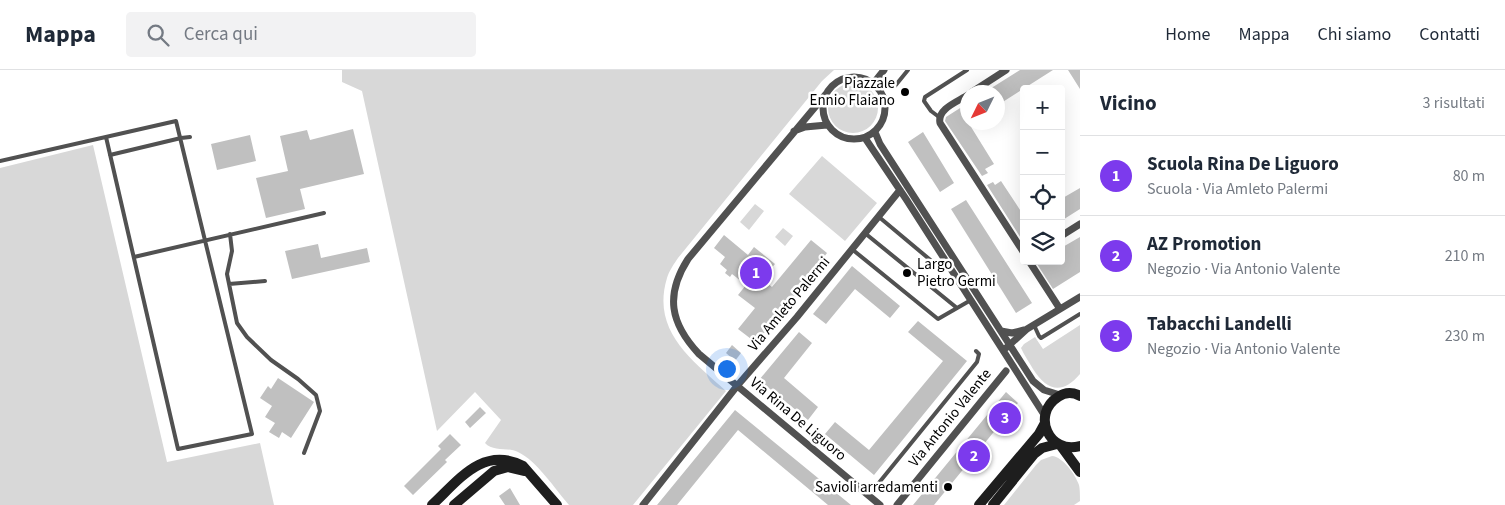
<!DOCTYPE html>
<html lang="it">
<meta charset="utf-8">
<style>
body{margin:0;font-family:"Source Sans 3",sans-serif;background:#f2f2f3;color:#1f2937}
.controls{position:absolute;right:15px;top:15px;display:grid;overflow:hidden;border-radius:5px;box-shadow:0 5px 20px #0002}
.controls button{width:45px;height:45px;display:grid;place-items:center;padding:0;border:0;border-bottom:1px solid #e0e1e3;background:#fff;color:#1f2937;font:25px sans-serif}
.compass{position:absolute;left:960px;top:15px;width:45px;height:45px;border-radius:50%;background:#fff;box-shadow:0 5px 20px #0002;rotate:227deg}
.you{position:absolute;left:726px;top:298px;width:18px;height:18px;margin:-12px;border:4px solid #fff;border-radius:50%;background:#1a73e8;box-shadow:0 0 0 8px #1a73e833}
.badge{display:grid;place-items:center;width:32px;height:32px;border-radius:50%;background:#7c3aed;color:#fff;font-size:16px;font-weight:700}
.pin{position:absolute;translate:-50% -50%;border:2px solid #fff;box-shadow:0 1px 5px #0006}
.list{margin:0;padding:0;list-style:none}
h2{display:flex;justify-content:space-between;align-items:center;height:65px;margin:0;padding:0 20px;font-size:21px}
h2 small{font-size:16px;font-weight:400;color:#747a83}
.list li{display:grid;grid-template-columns:32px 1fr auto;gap:15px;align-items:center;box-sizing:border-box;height:80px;padding:0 20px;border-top:1px solid #e0e1e3}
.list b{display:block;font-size:19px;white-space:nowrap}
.list p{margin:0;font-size:16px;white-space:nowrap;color:#747a83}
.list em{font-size:16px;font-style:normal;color:#747a83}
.icon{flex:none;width:28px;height:28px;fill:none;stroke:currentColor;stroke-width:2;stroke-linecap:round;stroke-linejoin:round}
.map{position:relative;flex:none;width:1080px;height:435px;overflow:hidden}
header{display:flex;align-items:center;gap:30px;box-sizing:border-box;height:70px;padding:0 25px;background:#fff;border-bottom:1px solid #e0e1e3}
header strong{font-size:24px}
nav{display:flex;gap:28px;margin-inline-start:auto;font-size:18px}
.search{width:350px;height:45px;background:#f2f2f3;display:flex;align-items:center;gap:12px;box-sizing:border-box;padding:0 18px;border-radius:5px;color:#747a83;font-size:19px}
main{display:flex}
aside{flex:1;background:#fff}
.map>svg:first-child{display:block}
</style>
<header>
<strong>Mappa</strong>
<div class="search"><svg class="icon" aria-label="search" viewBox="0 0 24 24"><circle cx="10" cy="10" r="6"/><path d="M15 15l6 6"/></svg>Cerca qui</div>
<nav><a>Home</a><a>Mappa</a><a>Chi siamo</a><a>Contatti</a></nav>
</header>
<main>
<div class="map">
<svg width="1080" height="435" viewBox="0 0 1080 435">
<rect width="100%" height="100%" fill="#fff"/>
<path fill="#d8d8d8" d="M342 0H834L822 11 678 188C674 194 669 201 667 208 651 261 692 290 726 321L633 435H569C555 419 537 391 518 382 508 377 493 382 485 373L501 350 475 322 437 361 362 21 342 12Z
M828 38a25 25 0 1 1 50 0a25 25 0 1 1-50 0Z
M93 75 167 392 260 373 274 435H0V98Z
M822 86 877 133 845 171 789 124Z
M755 134 764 141 749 160 740 152Z
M783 158 793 166 785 176 775 167Z
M1080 255V304C1062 325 1047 321 1033 299 1029 292 1024 285 1021 278L1024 274 1035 267 1043 279Z
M1052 386C1063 387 1075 404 1079 415 1080 419 1080 426 1080 431L1074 435H1004L1036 395 1041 390Z"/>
<path fill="#c0c0c0" d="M1020 0H1053L998 35V22H985Z
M1068 0H1080V19Z
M968 33V52L994 94 985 99 988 103 982 106 945 51 946 47Z
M353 59 364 104 300 119 305 139 266 148 256 108 288 101 280 66 307 60 310 70Z
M923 62 954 113 940 122 908 72Z
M250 65 256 91 217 100 211 74Z
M1001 111 1024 146V173L987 115 993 112 995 115Z
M1080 118V139L1061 151V129Z
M966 130 1032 233 1016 243 951 139Z
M724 165 748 185 754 177 775 194 762 209 772 217 811 170 827 183 821 191 823 192 804 217 762 266 761 265 755 272 738 259 755 238 738 225 746 215 732 204 730 207 725 203 727 200 720 194 725 187 714 178Z
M1080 167V202L1053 219 1037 194 1041 191H1061V178Z
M318 174 321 188 367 178 370 192 292 209 285 181Z
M852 196 900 236 890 248 855 219 826 254 813 244Z
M918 251 967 291 874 405 825 364 835 352 869 380 943 291 908 262Z
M799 262 812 273 784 308 818 337 808 350 759 310Z
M732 275 741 283 735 291 726 283Z
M278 308 314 332 291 368 282 362 279 368 269 362 275 353 265 347 272 336 260 328 268 316 271 319Z
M1006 322 1018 333 1006 347 934 435H913Z
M480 337 486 343 470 358 465 352Z
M735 340 796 390 851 435H828L738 360 677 435H657Z
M450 364 461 375 445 390 447 392 413 425 404 416 441 379 438 376Z
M510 418 520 435H505L499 426Z"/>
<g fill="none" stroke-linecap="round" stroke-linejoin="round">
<path stroke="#515151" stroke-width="4" d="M895 16 908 0
M939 47 931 41 924 31 925 27 967 0
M110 85 181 68 190 67
M0 91 176 51 252 364 178 379 106 67
M879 147 934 193
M230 164 232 181 227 204 237 253 247 267 271 290 298 309 316 325 320 341 304 383
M866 164 957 238
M853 180 938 249 971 230
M134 187 324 143
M229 214 265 211
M1034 255 1039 266 1041 268 1080 244
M869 425 977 292 979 284 976 281"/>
<path stroke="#515151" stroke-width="7" d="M823 38a31 31 0 1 1 62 0a31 31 0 1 1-62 0Z
M873 14 884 0
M972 22 1006 0
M826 24 688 189C665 225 670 253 699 284L880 435
M968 25C957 32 937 39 940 53L1024 183
M794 61 805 57 827 55
M875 62 880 74 1033 311 1044 320 1060 325
M865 68 906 129 1045 346
M1061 166 1080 154
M1029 191 1060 239
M1001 261 1012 263 1024 260
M1006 278 1027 259 1080 227
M643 435 737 316 797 247 900 120
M897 435 1006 301"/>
<path stroke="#1e1e1e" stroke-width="10" d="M1080 326C1073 322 1065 322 1058 327 1031 344 1049 385 1080 376
M1061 376 1080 402
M432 435C458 411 483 375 523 396L557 435
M454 435 494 401 508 397 524 401
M979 435 1039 364 1045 353
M993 435 1034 384 1042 378 1057 374"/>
</g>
<g fill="#000" stroke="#fff" stroke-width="2">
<circle cx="905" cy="22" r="5"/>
<circle cx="907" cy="203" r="5"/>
<circle cx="948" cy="417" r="5"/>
</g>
<g text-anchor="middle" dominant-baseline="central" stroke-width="5" stroke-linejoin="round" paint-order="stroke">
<g font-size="15" fill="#000" stroke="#fff" text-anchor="end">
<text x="895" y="13">Piazzale<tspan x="895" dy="17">Ennio Flaiano</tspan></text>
<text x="917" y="194" text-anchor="start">Largo<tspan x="917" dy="17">Pietro Germi</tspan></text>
<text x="938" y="417">Savioli arredamenti</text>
</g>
<g font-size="15" fill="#000" stroke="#fff">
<text transform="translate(789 234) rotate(-50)">Via Amleto Palermi</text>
<text transform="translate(950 348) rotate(-51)">Via Antonio Valente</text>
<text transform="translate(798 349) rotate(40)">Via Rina De Liguoro</text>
</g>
</g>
</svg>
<div class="controls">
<button>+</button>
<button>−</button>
<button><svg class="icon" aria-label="locate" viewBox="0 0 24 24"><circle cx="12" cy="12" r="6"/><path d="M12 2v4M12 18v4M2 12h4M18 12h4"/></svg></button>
<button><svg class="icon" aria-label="layers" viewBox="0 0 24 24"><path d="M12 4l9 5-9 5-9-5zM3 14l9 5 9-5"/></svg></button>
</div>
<svg class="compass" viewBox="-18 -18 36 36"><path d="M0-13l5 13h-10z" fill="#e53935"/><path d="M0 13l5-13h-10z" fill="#747a83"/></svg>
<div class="you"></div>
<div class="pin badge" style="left:756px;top:203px">1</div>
<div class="pin badge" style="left:974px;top:386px">2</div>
<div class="pin badge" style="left:1005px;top:348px">3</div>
</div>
<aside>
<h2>Vicino<small>3 risultati</small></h2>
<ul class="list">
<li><span class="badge">1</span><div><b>Scuola Rina De Liguoro</b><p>Scuola · Via Amleto Palermi</p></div><em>80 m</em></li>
<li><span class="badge">2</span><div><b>AZ Promotion</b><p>Negozio · Via Antonio Valente</p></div><em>210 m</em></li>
<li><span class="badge">3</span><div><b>Tabacchi Landelli</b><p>Negozio · Via Antonio Valente</p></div><em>230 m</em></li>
</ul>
</aside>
</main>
